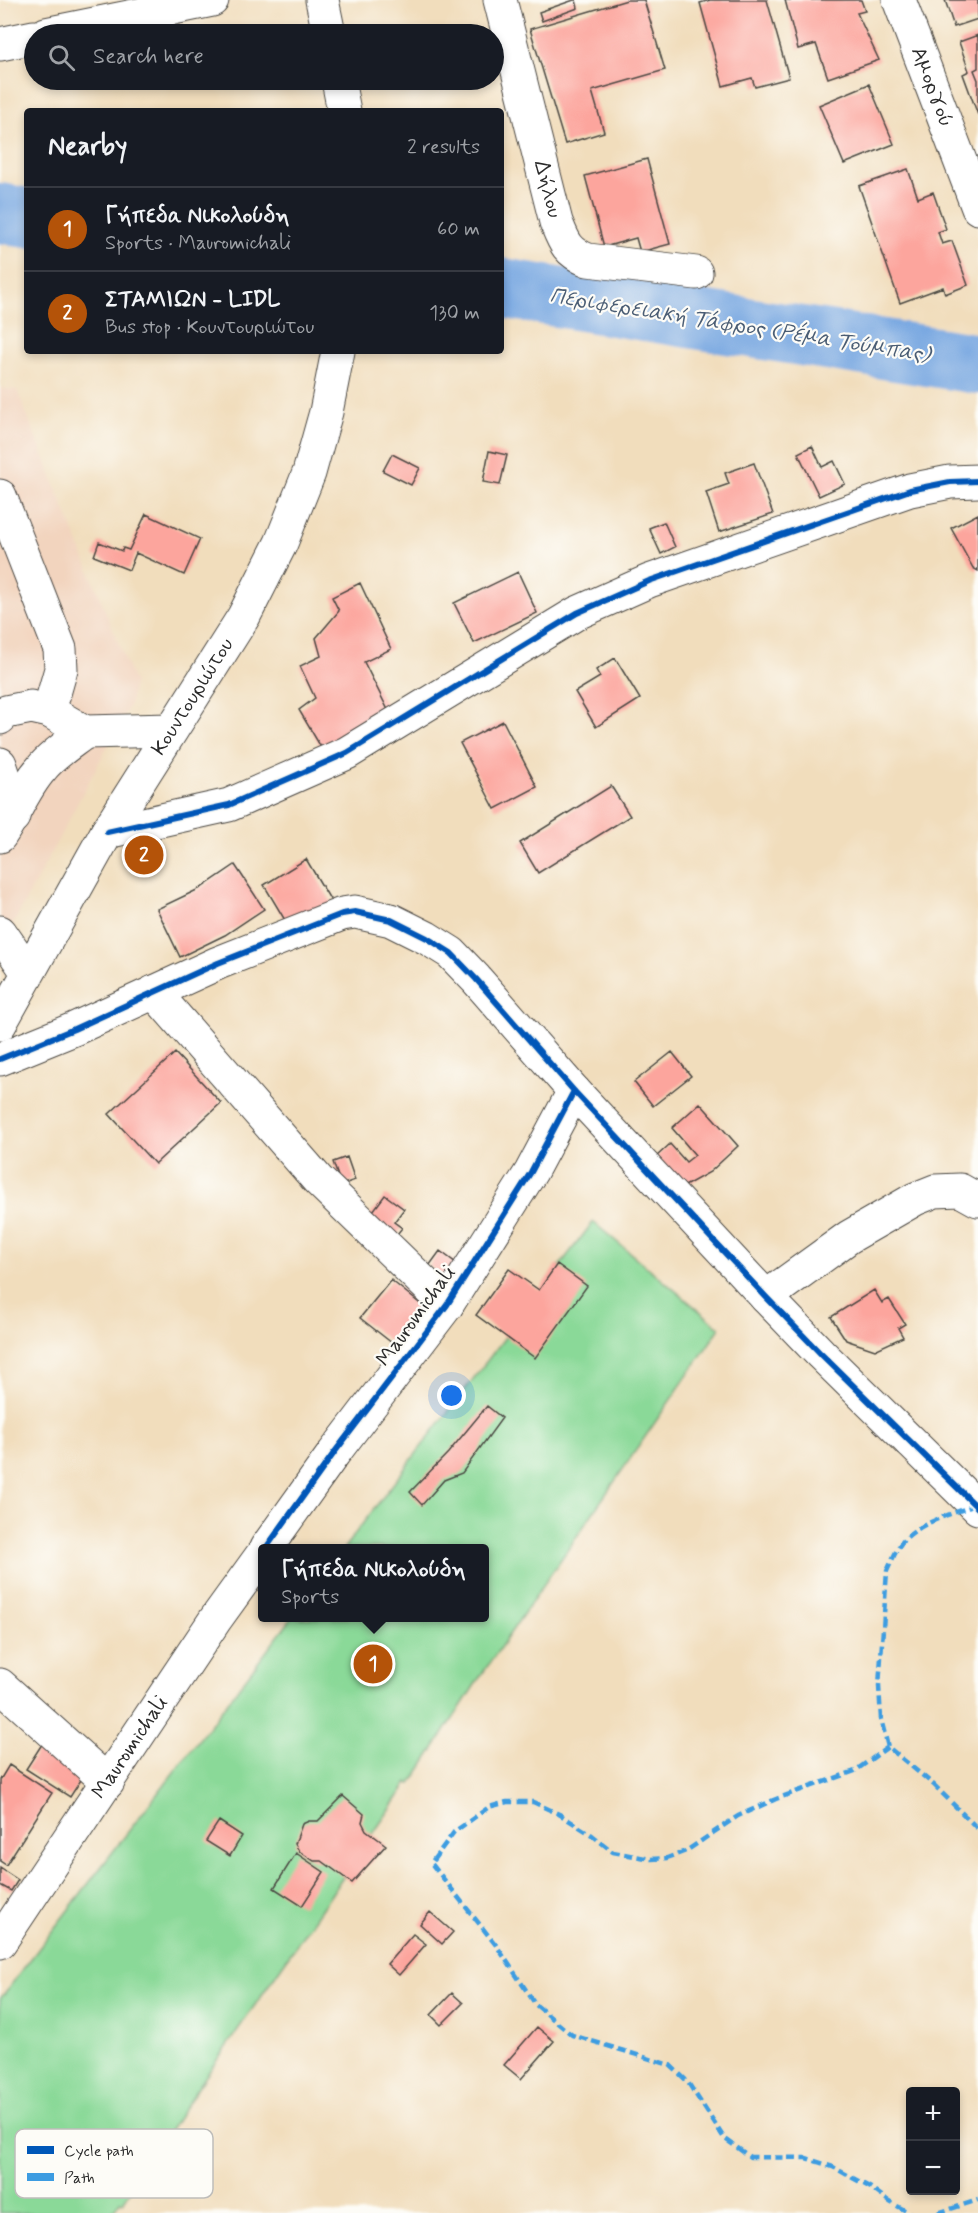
<!DOCTYPE html>
<meta charset="utf-8">
<style>
body{margin:0;font-family:Mynerve,sans-serif;background:#20242c;color:#f1f3f6}
.controls{position:absolute;right:18px;bottom:18px;display:grid;overflow:hidden;border-radius:6px;box-shadow:0 3px 9px #0003}
.controls button{width:54px;height:54px;display:grid;place-items:center;padding:0;border:0;border-bottom:2px solid #363941;background:#171b24;color:#f1f3f6;font:30px sans-serif}
.you{position:absolute;left:452px;top:1396px;width:21px;height:21px;margin:-15px;border:4px solid #fff;border-radius:50%;background:#1a73e8;box-shadow:0 0 0 9px #1a73e833}
.badge{display:grid;place-items:center;width:39px;height:39px;border-radius:50%;background:#b45309;color:#fff;font-size:20px;font-weight:700}
.pin{position:absolute;translate:-50% -50%;border:3px solid #fff;box-shadow:0 2px 6px #0006}
.popup{position:absolute;left:258px;top:1544px;width:231px;height:78px;box-sizing:border-box;display:grid;place-content:center;border-radius:6px;background:#171b24;filter:drop-shadow(0 2px 4px #0005);font-size:20px;white-space:nowrap;color:#9ea1a6}
.popup b{font-size:22px;color:#f1f3f6}
.popup::after{content:'';position:absolute;left:50%;top:100%;margin-left:-12px;border:12px solid transparent;border-top-color:#171b24}
.list{margin:0;padding:0;list-style:none}
h2{display:flex;justify-content:space-between;align-items:center;height:78px;margin:0;padding:0 24px;font-size:26px}
h2 small{font-size:20px;font-weight:400;color:#9ea1a6}
.list li{display:grid;grid-template-columns:39px 1fr auto;gap:18px;align-items:center;box-sizing:border-box;height:84px;padding:0 24px;border-top:2px solid #363941}
.list b{display:block;font-size:22px;white-space:nowrap}
.list p{margin:0;font-size:20px;white-space:nowrap;color:#9ea1a6}
.list em{font-size:20px;font-style:normal;color:#9ea1a6}
.icon{flex:none;width:33px;height:33px;fill:none;stroke:currentColor;stroke-width:2;stroke-linecap:round;stroke-linejoin:round}
.map{position:relative;flex:none;width:978px;height:2213px;overflow:hidden}
.search{position:absolute;background:#171b24;box-shadow:0 3px 9px #0003;left:24px;top:24px;width:480px;height:66px;display:flex;align-items:center;gap:15px;box-sizing:border-box;padding:0 21px;border-radius:33px;color:#9ea1a6;font-size:22px}
.panel{position:absolute;background:#171b24;box-shadow:0 3px 9px #0003;left:24px;top:108px;width:480px;height:246px;border-radius:6px}
.map>svg:first-child{display:block}
</style>
<div class="map">
<svg width="978" height="2213" viewBox="0 0 978 2213">
<rect width="100%" height="100%" fill="#fdfcf7"/>
<filter id="ink" filterUnits="userSpaceOnUse"><feTurbulence type="fractalNoise" baseFrequency=".0167" numOctaves="2"/><feDisplacementMap in="SourceGraphic" scale="12" xChannelSelector="R" yChannelSelector="G"/><feConvolveMatrix kernelMatrix="1 2 1 2 8 2 1 2 1" color-interpolation-filters="sRGB"/></filter>
<filter id="wash" filterUnits="userSpaceOnUse"><feTurbulence type="fractalNoise" baseFrequency=".008" numOctaves="4" result="noise"/><feDisplacementMap in="SourceGraphic" scale="24" xChannelSelector="R" yChannelSelector="G"/><feGaussianBlur stdDeviation="1.35" result="paint"/><feColorMatrix in="noise" values="0 0 0 0 0 0 0 0 0 0 0 0 0 0 0 0 0 1.4 0 .05"/><feComposite in="paint" operator="in"/></filter>
<g filter="url(#wash)">
<rect width="100%" height="100%" fill="#f1ddbc"/>
<path fill="#f2d4be" d="M0 388 17 390 134 682 130 704 0 949Z"/>
<path fill="#8ad998" stroke="#5a8262" stroke-width="1.5" d="M593 1222 720 1328 478 1680 411 1784 408 1783 195 2092 123 2202 120 2201 112 2213H0V1999L292 1618H484V1548H344Z"/>
<g fill="none" stroke-linecap="round" stroke-linejoin="round">
<path stroke="#78a7e1" stroke-width="60" d="M0 213 27 218
M501 288 978 364"/>
</g>
<g id="blocks">
<path fill="#fca59d" d="M574 0H576L578 8 542 21 539 12Z
M627 0H644L665 70 592 91 604 132 565 144 530 29Z
M710 0H767L789 78 755 87 752 78 723 86 700 3Z
M785 0H861L865 11 857 13 879 60 828 78 816 44 798 49Z
M945 0H978V19L954 27Z
M978 35V68L974 70 978 80V115L963 74 969 71 959 42Z
M869 84 894 144 844 164 819 105Z
M647 159 670 244 640 252 636 238 604 247 585 176Z
M908 169 918 198 933 192 946 229 938 232 942 244 952 241 968 285 945 294 943 287 900 303 859 186Z
M812 446 822 467 834 461 845 484 819 496 798 453Z
M489 451 507 455 500 485 483 482Z
M392 454 420 468 411 485 383 471Z
M754 463 773 514 719 532 706 492 729 484 725 473Z
M146 514 200 539 184 575 136 553 129 570 94 556 99 542 122 551 123 548 129 550Z
M978 514V571L973 568 951 528Z
M664 522 675 547 661 554 649 528Z
M518 572 537 613 474 643 454 603Z
M360 583 391 649 364 662 394 722 325 754 299 710 315 698 300 666 321 656 316 638 339 611 332 597Z
M615 658 640 699 596 727 575 692 600 677 596 670Z
M503 721 537 787 495 809 460 743Z
M611 786 630 816 538 873 520 843Z
M306 859 334 906 292 932 264 885Z
M235 865 264 909 225 935 180 957 157 909 201 888Z
M672 1052 691 1076 653 1106 634 1082Z
M175 1053 221 1103 155 1164 109 1114Z
M700 1103 738 1146 710 1172 683 1187 656 1157 670 1144 686 1162 695 1155 672 1128Z
M347 1157 355 1180 341 1185 333 1162Z
M385 1195 404 1209 394 1222 402 1228 393 1239 367 1219Z
M440 1251 456 1263 445 1278 429 1266Z
M557 1264 587 1286 535 1358 476 1315 509 1269 539 1290Z
M391 1280 435 1316 406 1354 360 1318Z
M874 1290 882 1303 889 1299 905 1324 898 1328 903 1337 875 1350 846 1340 831 1317Z
M487 1406 502 1418 462 1473 444 1480 422 1505 410 1492 448 1453Z
M44 1741 88 1769 70 1797 26 1769Z
M9 1765 52 1793 6 1865 0 1861V1780Z
M343 1796 364 1814 362 1822 366 1830 386 1845 352 1883 322 1861H314L299 1851 295 1844 302 1824 309 1821H318Z
M219 1821 242 1836 230 1856 206 1841Z
M296 1853 324 1872 302 1906 274 1888Z
M0 1868 18 1880 11 1891 0 1885Z
M430 1912 453 1932 442 1944 420 1924Z
M413 1934 426 1944 399 1975 387 1964Z
M452 1993 463 2003 441 2025 431 2015Z
M537 2027 554 2041 521 2079 504 2065Z"/>
</g>
</g>
<g filter="url(#ink)">
<use href="#blocks" fill-opacity="0" stroke="#494641" stroke-width="1.5"/>
<g fill="none" stroke-linecap="round" stroke-linejoin="round">
<defs>
<g id="minor">
<path id="s1" d="M500 0 556 222C564 242 567 252 588 260L696 273"/>
<path id="s2" d="M899 0 978 208"/>
<path d="M0 496 60 649 61 669 49 711"/>
<path d="M0 718 6 712 31 707 49 711 85 732 171 730"/>
<path d="M0 764 8 788 13 817"/>
<path d="M107 832 229 805 347 753 577 613 649 581 910 490 950 482 978 481"/>
<path d="M0 836C15 814 24 788 42 768 53 754 71 743 85 732"/>
<path d="M0 932 27 971"/>
<path d="M154 992 318 1180 447 1305"/>
<path d="M0 1059 74 1029 218 963 342 914 355 912 391 920 427 938 451 953 476 979 574 1091 766 1297 821 1354 978 1508"/>
<path d="M766 1297 849 1237 915 1199 935 1191 960 1190 978 1200"/>
<path d="M266 1548 334 1453 447 1305 531 1172 574 1091"/>
<path d="M0 1685 108 1782"/>
<path id="s3" d="M0 1942 215 1620 262 1555"/>
</g>
<g id="major">
<path d="M322 0 329 34"/>
<path d="M46 34 212 0"/>
<path d="M0 44 34 37"/>
<path d="M338 80 344 111"/>
<path id="s4" d="M0 1024 107 832 244 616 281 543 309 473 326 412 338 351"/>
</g>
</defs>
<use href="#minor" stroke="#494641" stroke-width="35"/>
<use href="#major" stroke="#494641" stroke-width="35"/>
<use href="#minor" stroke="#fff" stroke-width="33"/>
<use href="#major" stroke="#fff" stroke-width="33"/>
<path stroke="#3d9ce1" stroke-width="4.5" stroke-dasharray="9 4.5" stroke-linecap="butt" d="M976 1505C951 1514 921 1522 903 1541 896 1549 892 1561 887 1571L879 1686 881 1719 888 1747 934 1785 978 1829
M888 1747 855 1771 776 1799 738 1816 686 1851 667 1858 651 1859 613 1852 592 1835 559 1814 533 1802H507L489 1807 454 1832 431 1863 496 1945 536 2005 572 2035 670 2065 687 2081 724 2138 750 2157 806 2158 833 2167 871 2188 890 2202 910 2213
M938 2213 978 2200"/>
<defs>
<path id="cycleway" d="M107 832 229 805 347 753 577 613 649 581 910 490 950 482 978 481
M0 1059 74 1029 218 963 342 914 355 912 391 920 427 938 451 953 476 979 574 1091 766 1297 821 1354 978 1508
M266 1548 334 1453 447 1305 531 1172 574 1091"/>
</defs>
<use href="#cycleway" stroke="#fdfcf7" stroke-width="10"/>
<use href="#cycleway" stroke="#0057b8" stroke-width="6"/>
</g>
</g>
<g text-anchor="middle" dominant-baseline="central" stroke-width="4.5" stroke-linejoin="round" paint-order="stroke">
<g font-size="21" fill="#2b2b2b" stroke="#fdfcf7">
<text stroke="none"><textPath href="#s2" startOffset="93">Αμοργού</textPath></text>
<text stroke="none"><textPath href="#s1" startOffset="195">Δήλου</textPath></text>
<text stroke="none"><textPath href="#s4" startOffset="380">Κουντουριώτου</textPath></text>
<text transform="translate(416 1316) rotate(-54)">Mauromichali</text>
<text stroke="none"><textPath href="#s3" startOffset="234">Mauromichali</textPath></text>
</g>
<g font-size="22" font-style="italic" fill="#4a5d74" stroke="#fdfcf7">
<text transform="translate(740 326) rotate(9)">Περιφερειακή Τάφρος (Ρέμα Τούμπας)</text>
</g>
</g>
<rect x="15" y="2129" width="198" height="69" rx="9" fill="#fdfcf7" stroke="#bebdba" stroke-width="1.5"/>
<rect x="27" y="2146" width="27" height="8" fill="#0057b8"/>
<rect x="27" y="2173" width="27" height="8" fill="#3d9ce1"/>
<g font-size="16" fill="#2b2b2b">
<text x="64" y="2156">Cycle path</text>
<text x="64" y="2183">Path</text>
</g>
</svg>
<div class="controls">
<button>+</button>
<button>−</button>
</div>
<div class="you"></div>
<div class="pin badge" style="left:373px;top:1664px">1</div>
<div class="popup"><b>Γήπεδα Νικολούδη</b>Sports</div>
<div class="pin badge" style="left:144px;top:855px">2</div>
<div class="search"><svg class="icon" aria-label="search" viewBox="0 0 24 24"><circle cx="10" cy="10" r="6"/><path d="M15 15l6 6"/></svg>Search here</div>
<section class="panel">
<h2>Nearby<small>2 results</small></h2>
<ul class="list">
<li><span class="badge">1</span><div><b>Γήπεδα Νικολούδη</b><p>Sports · Mauromichali</p></div><em>60 m</em></li>
<li><span class="badge">2</span><div><b>ΣΤΑΜΙΩΝ - LIDL</b><p>Bus stop · Κουντουριώτου</p></div><em>130 m</em></li>
</ul>
</section>
</div>
